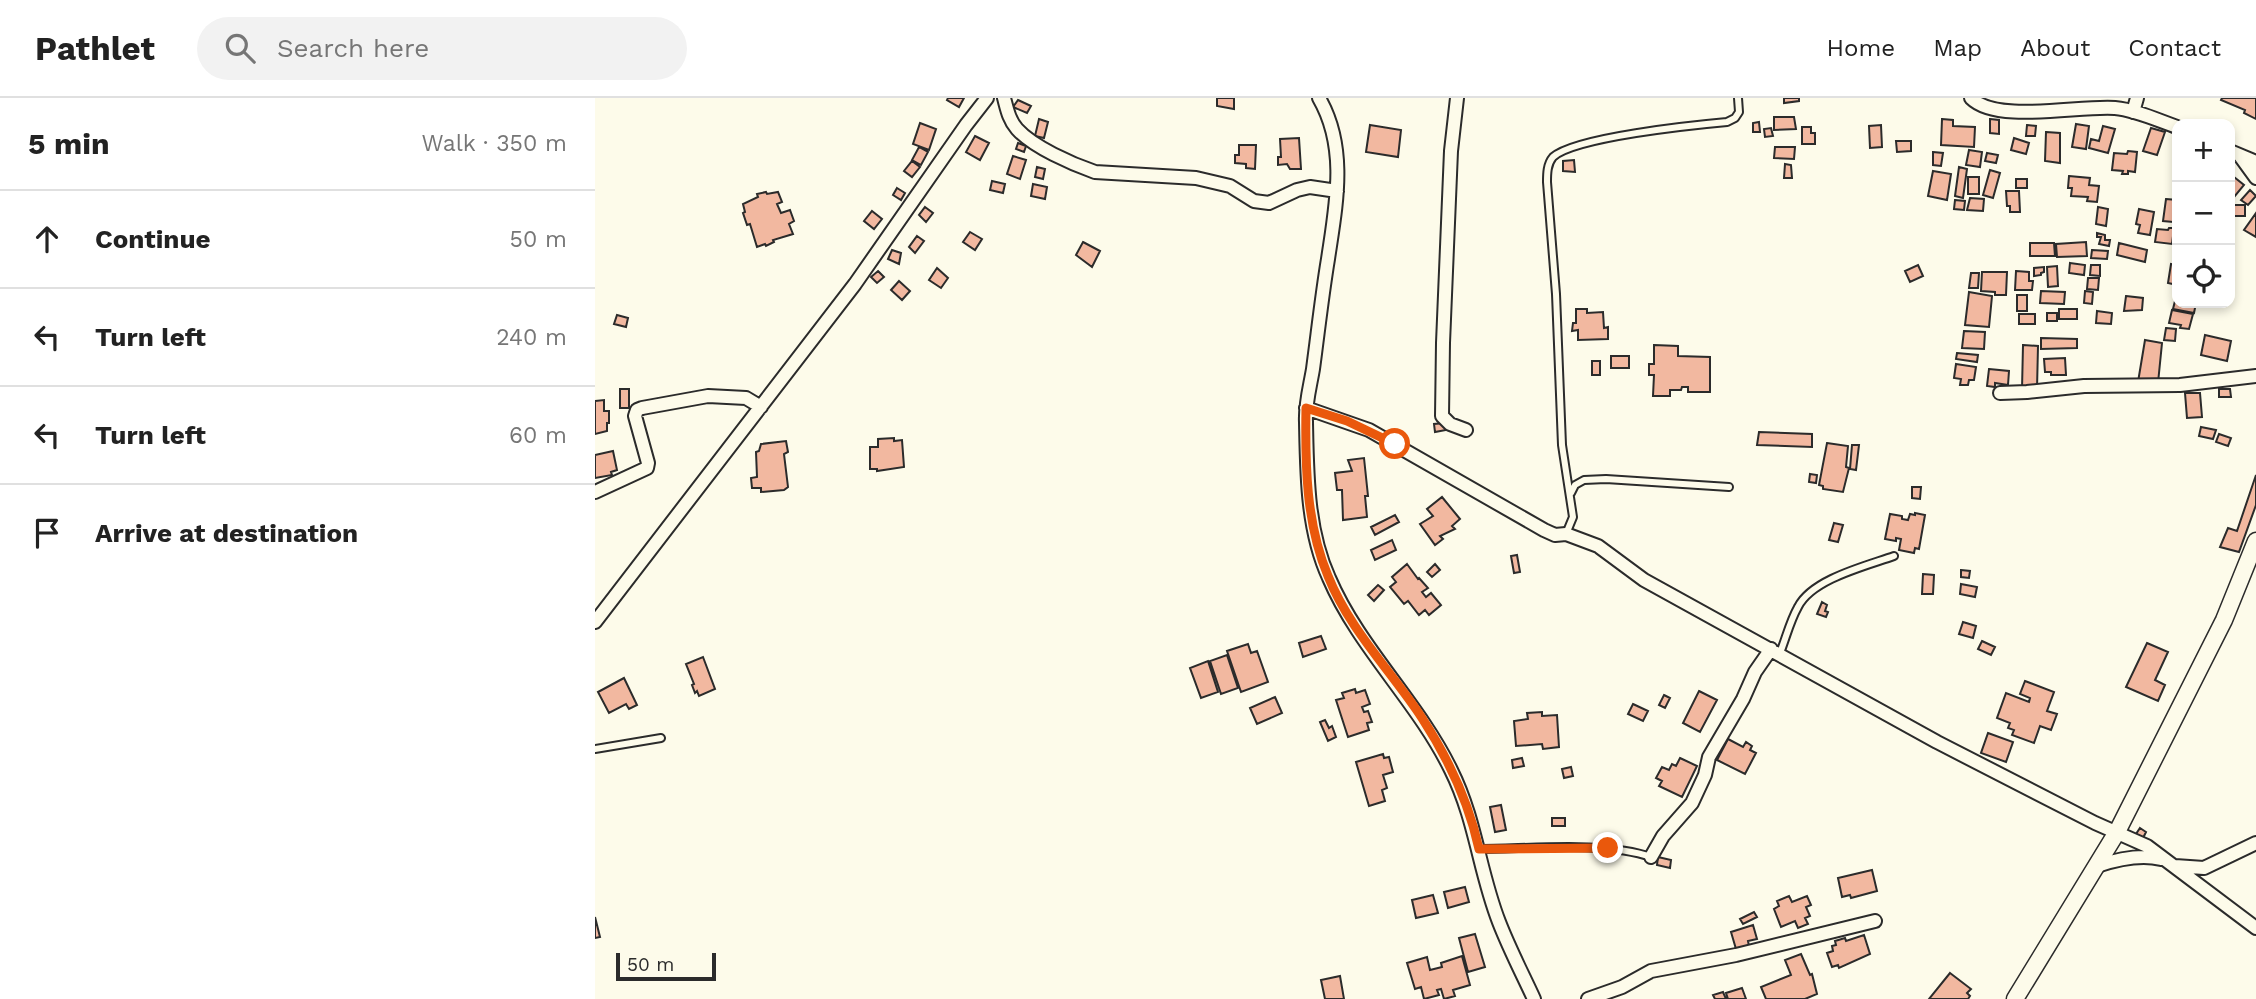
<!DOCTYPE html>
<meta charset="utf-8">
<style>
body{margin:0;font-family:"Work Sans",sans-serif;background:#f2f2f2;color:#222}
.controls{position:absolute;right:21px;top:21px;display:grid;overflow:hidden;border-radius:14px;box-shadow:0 4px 10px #0003}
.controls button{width:63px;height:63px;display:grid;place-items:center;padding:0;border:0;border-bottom:2px solid #e0e0e0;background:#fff;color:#222;font:35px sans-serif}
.scale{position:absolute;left:21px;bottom:18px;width:100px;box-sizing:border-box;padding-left:7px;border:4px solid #2b2b2b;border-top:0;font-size:19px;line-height:24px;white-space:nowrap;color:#2b2b2b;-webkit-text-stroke:5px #fdfbea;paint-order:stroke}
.stop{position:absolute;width:21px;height:21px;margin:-16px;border:5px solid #ea580c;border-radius:50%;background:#fff}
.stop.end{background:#ea580c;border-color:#fff;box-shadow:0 2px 7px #0008}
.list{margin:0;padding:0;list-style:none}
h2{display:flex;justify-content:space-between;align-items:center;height:91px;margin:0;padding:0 28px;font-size:30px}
h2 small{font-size:23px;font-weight:400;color:#767676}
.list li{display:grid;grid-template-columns:46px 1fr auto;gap:21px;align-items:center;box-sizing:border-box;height:98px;padding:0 28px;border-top:2px solid #e0e0e0}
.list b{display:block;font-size:26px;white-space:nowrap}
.list em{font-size:23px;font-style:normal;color:#767676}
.icon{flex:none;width:38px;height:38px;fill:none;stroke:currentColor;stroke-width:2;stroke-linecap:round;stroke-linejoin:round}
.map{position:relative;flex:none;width:1661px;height:901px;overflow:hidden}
header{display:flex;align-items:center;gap:42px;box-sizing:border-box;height:98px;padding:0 35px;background:#fff;border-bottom:2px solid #e0e0e0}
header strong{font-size:33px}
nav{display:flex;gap:38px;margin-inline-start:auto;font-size:24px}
.search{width:490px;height:63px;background:#f2f2f2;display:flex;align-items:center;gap:18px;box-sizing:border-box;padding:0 24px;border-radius:38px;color:#767676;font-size:26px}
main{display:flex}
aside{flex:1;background:#fff}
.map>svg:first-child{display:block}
</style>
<header>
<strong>Pathlet</strong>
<div class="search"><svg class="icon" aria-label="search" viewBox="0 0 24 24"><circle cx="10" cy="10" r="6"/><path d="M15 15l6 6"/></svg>Search here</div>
<nav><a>Home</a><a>Map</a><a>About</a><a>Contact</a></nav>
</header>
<main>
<aside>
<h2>5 min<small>Walk · 350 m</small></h2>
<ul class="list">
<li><svg class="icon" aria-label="ahead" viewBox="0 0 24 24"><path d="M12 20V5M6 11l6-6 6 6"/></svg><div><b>Continue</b></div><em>50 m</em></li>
<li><svg class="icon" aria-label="left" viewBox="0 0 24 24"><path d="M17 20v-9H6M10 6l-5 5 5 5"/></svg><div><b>Turn left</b></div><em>240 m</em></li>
<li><svg class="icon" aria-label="left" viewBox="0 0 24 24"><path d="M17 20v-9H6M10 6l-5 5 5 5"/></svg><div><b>Turn left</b></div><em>60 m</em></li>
<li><svg class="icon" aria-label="arrive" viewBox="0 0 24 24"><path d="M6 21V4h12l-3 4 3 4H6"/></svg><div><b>Arrive at destination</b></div></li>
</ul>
</aside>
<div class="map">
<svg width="1661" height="901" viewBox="0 0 1661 901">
<rect width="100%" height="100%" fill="#fdfbea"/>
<path fill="#f2b8a0" stroke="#2b2b2b" stroke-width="2" d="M353 0H369L364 9 352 2Z
M622 0H639V11L622 8Z
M1189 0H1204V3L1189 5Z
M1627 0H1661V21L1649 15 1650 12 1626 2Z
M423 2 436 8 432 15 418 9Z
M1179 19H1199L1201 31 1179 32Z
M444 21 453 24 449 40 440 38Z
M1347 21 1358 22V28L1380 29 1379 49 1346 47Z
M1395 21 1404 22V36L1395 35Z
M1164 24 1165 34H1158V25Z
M325 25 341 31 334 52 318 46Z
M1481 26 1494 28 1491 51 1477 49Z
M775 27 806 32 803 59 771 54Z
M1286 27 1287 49 1275 50 1274 28Z
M1432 27 1441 28 1440 38H1431Z
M1508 28 1520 31 1513 55 1494 50 1496 41 1504 43Z
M1207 29H1216V35H1220V46H1207Z
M1176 30 1178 38 1170 39 1169 31Z
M1556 30 1570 34 1562 57 1548 53Z
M1451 34 1465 35V65L1450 63Z
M380 38 394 45 385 62 371 54Z
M704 40 706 71H695L692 66 683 67V59H686L685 41Z
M1419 40 1434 45 1431 56 1416 52Z
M1301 43H1316V53L1302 54Z
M423 45 431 48 429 54 421 51Z
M644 47H661L660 71 651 70V66L640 65V57H644Z
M324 49 333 54 326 67 317 62Z
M1180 49H1200L1199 61 1179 60Z
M1374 52 1387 54 1385 69 1371 67Z
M1533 53 1542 54 1540 74 1533 73V76H1527L1528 73 1517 72 1519 55 1532 56Z
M1338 54 1348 55 1346 68 1338 67Z
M1392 55 1403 57 1401 65 1390 63Z
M418 58 431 62 425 81 412 76Z
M979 62 980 74 968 73V63Z
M317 63 325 69 317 79 309 73Z
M1190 66 1196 67 1197 80H1189Z
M442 69 450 71 448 81 440 79Z
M1364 69 1372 71 1368 100 1360 98Z
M1395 72 1405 75 1398 100 1388 97Z
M1338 73 1356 76 1352 102 1333 98Z
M1474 78 1495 80 1494 87 1504 88 1502 104 1492 103 1493 99 1476 98 1477 90H1473Z
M1373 79H1384V96H1373Z
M1639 79 1649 87 1635 104V85Z
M1421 81H1432V90H1421Z
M397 83 410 86 408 95 395 92Z
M438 86 452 89 450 101 436 98Z
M302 90 310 95 306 102 298 97Z
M1655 92 1661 98 1653 107 1646 102Z
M1411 93H1424L1425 114H1415V108H1412Z
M171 94 172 96 183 94 187 104 182 106 186 115 195 112 199 123 194 126 198 136 178 142 179 144 171 148 170 146 162 149 155 126 152 127 148 115 150 114 148 106 163 99 162 96Z
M1375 100 1389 101 1388 113 1372 112Z
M1571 101 1582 102 1578 124 1568 123Z
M1360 102 1370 103 1369 112 1359 111Z
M1635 107H1650V118H1635Z
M330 109 338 115 331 124 324 117Z
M1503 109 1513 111 1511 128 1501 126Z
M1544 111 1559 114 1555 137 1543 135 1545 127 1541 126Z
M277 113 287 121 279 131 269 123Z
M1661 115V139L1649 132Z
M1574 130H1579L1577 146 1560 144 1562 131 1573 132Z
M375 134 387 141 380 152 368 144Z
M1502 135 1510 137V142H1515L1514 148 1504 146 1506 139H1502Z
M322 138 329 143 320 155 314 149Z
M488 144 505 153 497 169 481 157Z
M1491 144 1492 158 1462 159 1461 146Z
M1435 145H1459L1460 158H1435Z
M1524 145 1552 152 1550 164 1522 157Z
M297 152 306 155 304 166 293 161Z
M1497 152 1513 153 1512 161 1496 160Z
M1475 165 1490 167 1489 177 1474 175Z
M1576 166 1582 167V187L1573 185Z
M1323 167 1328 178 1315 184 1310 173Z
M1496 167H1505V178L1495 177Z
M1462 168 1463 188 1453 189 1452 169Z
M1449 169V174L1446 175V177L1439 178V170Z
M342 170 353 180 346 190 334 182Z
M283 173 289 179 282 185 276 179Z
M1421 173 1434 174V183H1438L1437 192H1420Z
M1387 174H1412L1411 197H1400V194L1386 193Z
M1376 175H1384L1383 190H1374Z
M1493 180H1504L1503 192 1492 191Z
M304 183 315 193 307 202 296 192Z
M1446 193 1470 194 1469 206 1445 205Z
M1490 193 1498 194 1497 206 1489 205Z
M1374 194 1397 198 1394 229 1370 227Z
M1422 197H1432V213H1422Z
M1531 198 1548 200 1547 212 1529 213Z
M1581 199 1582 205H1601L1599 215 1578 211Z
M981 211H992V215L1008 214 1009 230 1013 229V241L983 242V232L977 233 978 225H981Z
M1464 211H1482V221H1464Z
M1577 212 1598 216 1594 231 1585 230 1586 227 1574 225Z
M1502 213 1517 215 1516 226 1501 225Z
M1452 215H1462V223H1452Z
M1424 216H1440V226H1424Z
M22 217 33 220 31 229 19 226Z
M1571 230 1581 231 1580 243 1569 242Z
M1369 233 1390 234 1389 251 1367 250Z
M1610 237 1636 243 1632 263 1606 257Z
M1446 240 1482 241V250L1446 251Z
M1550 242 1567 245 1563 285 1543 284Z
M1059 247 1083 248V258L1115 259V294H1093V289H1087L1086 292H1075V298H1058L1059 277H1054V266H1059Z
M1428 247 1443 248 1442 291H1427Z
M1362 255 1383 257 1382 264 1361 261Z
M1016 258H1034V270H1016Z
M1470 260 1471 277H1456V274H1450L1449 261Z
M997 263H1005V277H997Z
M1361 266 1381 269 1379 282H1374L1373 287H1365L1366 281 1359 280Z
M1394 271 1414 273 1413 287 1400 285V289L1392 288Z
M25 291H34V310H25Z
M1624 291H1635L1636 299H1624Z
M1590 295H1605L1607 319 1592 320Z
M9 302V313H14V325H12V333L0 336V303Z
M850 325 851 332 840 334 839 326Z
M1606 329 1621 332 1618 341 1604 338Z
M1164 334 1217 336V349L1162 347Z
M1624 336 1636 340 1633 348 1621 344Z
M299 340V343L307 342 309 369 282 373V371H275V349H283V341Z
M191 343 193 354 189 356 193 389 189 392 166 394V390H157L156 380 162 379 161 354 164 353 166 346Z
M1232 345 1253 348 1251 369 1254 370 1248 394 1228 391V388L1224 387Z
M1257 347H1264L1261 372 1255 371Z
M18 353 22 372 16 374 17 377 0 380V357Z
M769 360 773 398H770L772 419 748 422 747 392H742L740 375 757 373 753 362Z
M1215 376 1222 377 1221 385 1214 384Z
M1661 377V407L1644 454 1625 449 1633 430 1642 433Z
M1317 389H1326L1325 401 1317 400Z
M847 399 865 421 857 428 860 431 845 438 848 441 840 447 825 426 838 418 832 411Z
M1320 415 1330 417 1324 451 1320 450 1319 455 1304 452 1306 441 1301 440V443L1290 441 1295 416 1307 418V421L1313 422 1315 416 1320 417Z
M800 417 804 424 780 437 776 429Z
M1239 425 1248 427 1243 444 1234 442Z
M797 442 801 452 780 462 776 452Z
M922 457 925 474 919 475 916 458Z
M812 466 823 481 824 480 833 490 827 494 831 499 836 495 846 507 834 517 830 512 824 517 813 503 809 506 795 489 801 484 797 479Z
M840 466 845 472 837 479 832 474Z
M1366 472 1375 473 1374 480 1366 479Z
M1328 476 1339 477 1338 496H1327Z
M1366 486 1382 489 1380 499 1365 496Z
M783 487 789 492 779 503 773 497Z
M1227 504 1232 507 1230 513 1233 514 1231 519 1222 516Z
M1368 524 1381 528 1378 540 1364 536Z
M726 538 731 551 708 559 704 545Z
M1387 543 1400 549 1396 557 1383 551Z
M1552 545 1573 554 1560 582 1570 587 1563 603 1531 589Z
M653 546 656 555 662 553 673 584 646 594 632 553Z
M632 557 643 590 626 596 615 563Z
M108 559 120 591 104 598 102 593 100 595 97 587 99 586 91 566Z
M613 563 623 594 606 600 595 570Z
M29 580 42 607 34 611 31 606 14 615 3 594Z
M1430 583 1459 594 1452 613 1462 616 1456 632 1445 628 1439 645 1417 637 1419 632 1413 630 1415 625 1402 620 1411 595 1434 604 1435 600 1425 596Z
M760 591 761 595 770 592 775 606 767 609 769 614 773 613 777 624 772 625 774 632 753 639 741 602 749 600 747 595Z
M1104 593 1122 602 1105 634 1088 625Z
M1069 597 1075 600 1070 610 1064 607Z
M680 599 687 615 662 626 655 610Z
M1038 606 1053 613 1048 623 1033 616Z
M947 614V618L962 617 964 649 948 651 947 646 921 648 919 623 933 621 932 615Z
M730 622 734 630 737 628 741 639 733 643 725 624Z
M1393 635 1418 644 1411 664 1386 655Z
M1133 641 1148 649 1151 644 1157 648 1155 652 1161 655 1150 676 1122 662Z
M788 656 789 660 794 659 798 674 788 677 792 690 787 692 790 703 774 708 761 664Z
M927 660 929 668 918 670 917 662Z
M1085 660 1102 668 1087 699 1064 688 1067 683 1061 680 1067 669 1074 672 1077 666 1081 668Z
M976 669 978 678 969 680 967 671Z
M906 707 911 732 900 734 895 709Z
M957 720H970V728H957Z
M1545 730 1551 734 1548 740 1541 736Z
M1063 759 1076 762 1075 770 1062 767Z
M1277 772 1282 793 1256 800 1255 797 1247 799 1243 780Z
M870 789 874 804 853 810 849 794Z
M838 797 843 815 821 820 817 802Z
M1194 798 1197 804 1212 798 1216 807 1211 809 1215 818 1210 820 1213 826 1203 830 1200 823 1186 829 1179 811 1184 808 1182 803Z
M1159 814 1162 819 1148 826 1145 821Z
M0 819 5 839 0 840Z
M1158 827 1162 841 1153 843 1154 848 1141 851 1136 834Z
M880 836 890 869 873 874 864 840Z
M1269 837 1275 856 1244 870 1243 867 1237 869 1232 855 1238 853 1237 848 1241 847 1240 843 1250 840 1251 843Z
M1206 856 1215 877 1217 876 1222 896 1210 901H1171L1166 889 1196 877 1190 862Z
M867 858 875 887 858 892 860 898 849 901 846 891 842 892 844 897 829 901 826 889 820 891 812 865 832 859 835 872 847 869 846 865Z
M1355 875 1376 891 1372 895 1375 898 1373 901H1334Z
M745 878 749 901H730L726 882Z
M1147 890 1151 901H1133L1131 895Z
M1128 894 1131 901H1120L1118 897Z"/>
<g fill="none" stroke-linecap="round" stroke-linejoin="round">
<defs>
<path id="service" d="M976 395 980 387 989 382 1011 381 1134 389
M971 436 978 419 967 347 961 196 952 84C952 76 952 66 958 59 980 39 1099 27 1132 24L1140 20 1144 14 1143 0
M1185 555C1191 540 1195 523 1203 509 1217 481 1271 468 1299 458
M0 651 66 640
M884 751C934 751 1011 743 1056 759"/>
<path id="minor" d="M409 0C412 11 414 22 422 31 438 49 477 66 500 74L601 80 635 88 659 103 674 105 702 92 715 89 742 93
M724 0C753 50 741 107 733 161 727 197 723 234 718 271 715 289 710 306 711 324 712 376 712 432 734 480 764 550 823 604 856 672 881 722 884 773 904 824 914 850 927 875 939 901
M862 0 856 53 848 245 847 318 855 326 871 332
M1376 0C1402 26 1485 7 1520 10 1541 12 1562 22 1582 29
M1538 14 1542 0
M1635 53 1661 64
M1645 58 1661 80
M1405 295 1432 294 1489 288 1585 287 1661 278
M711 310 774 332 949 432 960 437 971 436 1003 448 1049 482 1342 644 1500 725 1552 748 1661 830
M0 394 52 370 53 365 40 318 42 312 47 310 113 298 151 300 166 309
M0 524 260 186 371 27 392 0
M1056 759 1068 738 1097 705 1110 677 1114 659 1148 601 1160 574 1176 551
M1502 768C1523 761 1545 756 1566 761
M1580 768 1609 770 1661 745
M993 901 1027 889 1056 873 1141 857 1280 823"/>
<path id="tertiary" d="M1420 901 1522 734 1629 522 1661 443"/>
</defs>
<use href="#service" stroke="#2b2b2b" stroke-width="10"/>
<use href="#minor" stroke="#2b2b2b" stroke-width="16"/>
<use href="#tertiary" stroke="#2b2b2b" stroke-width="19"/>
<use href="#service" stroke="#fdfbea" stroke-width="6"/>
<use href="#minor" stroke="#fdfbea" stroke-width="12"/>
<use href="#tertiary" stroke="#fdfbea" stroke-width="16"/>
</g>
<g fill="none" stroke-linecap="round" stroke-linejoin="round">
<path stroke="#ea580c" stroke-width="9" d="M800 346 752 323 711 310C710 366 711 426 733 478 754 531 796 573 827 620 853 660 874 705 884 751L1013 750"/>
</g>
</svg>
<div class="controls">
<button>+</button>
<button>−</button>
<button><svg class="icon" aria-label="locate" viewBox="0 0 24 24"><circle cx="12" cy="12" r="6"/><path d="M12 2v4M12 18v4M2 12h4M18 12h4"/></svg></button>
</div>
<div class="scale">50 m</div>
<div class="stop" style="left:800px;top:346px"></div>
<div class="stop end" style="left:1013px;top:750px"></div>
</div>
</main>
